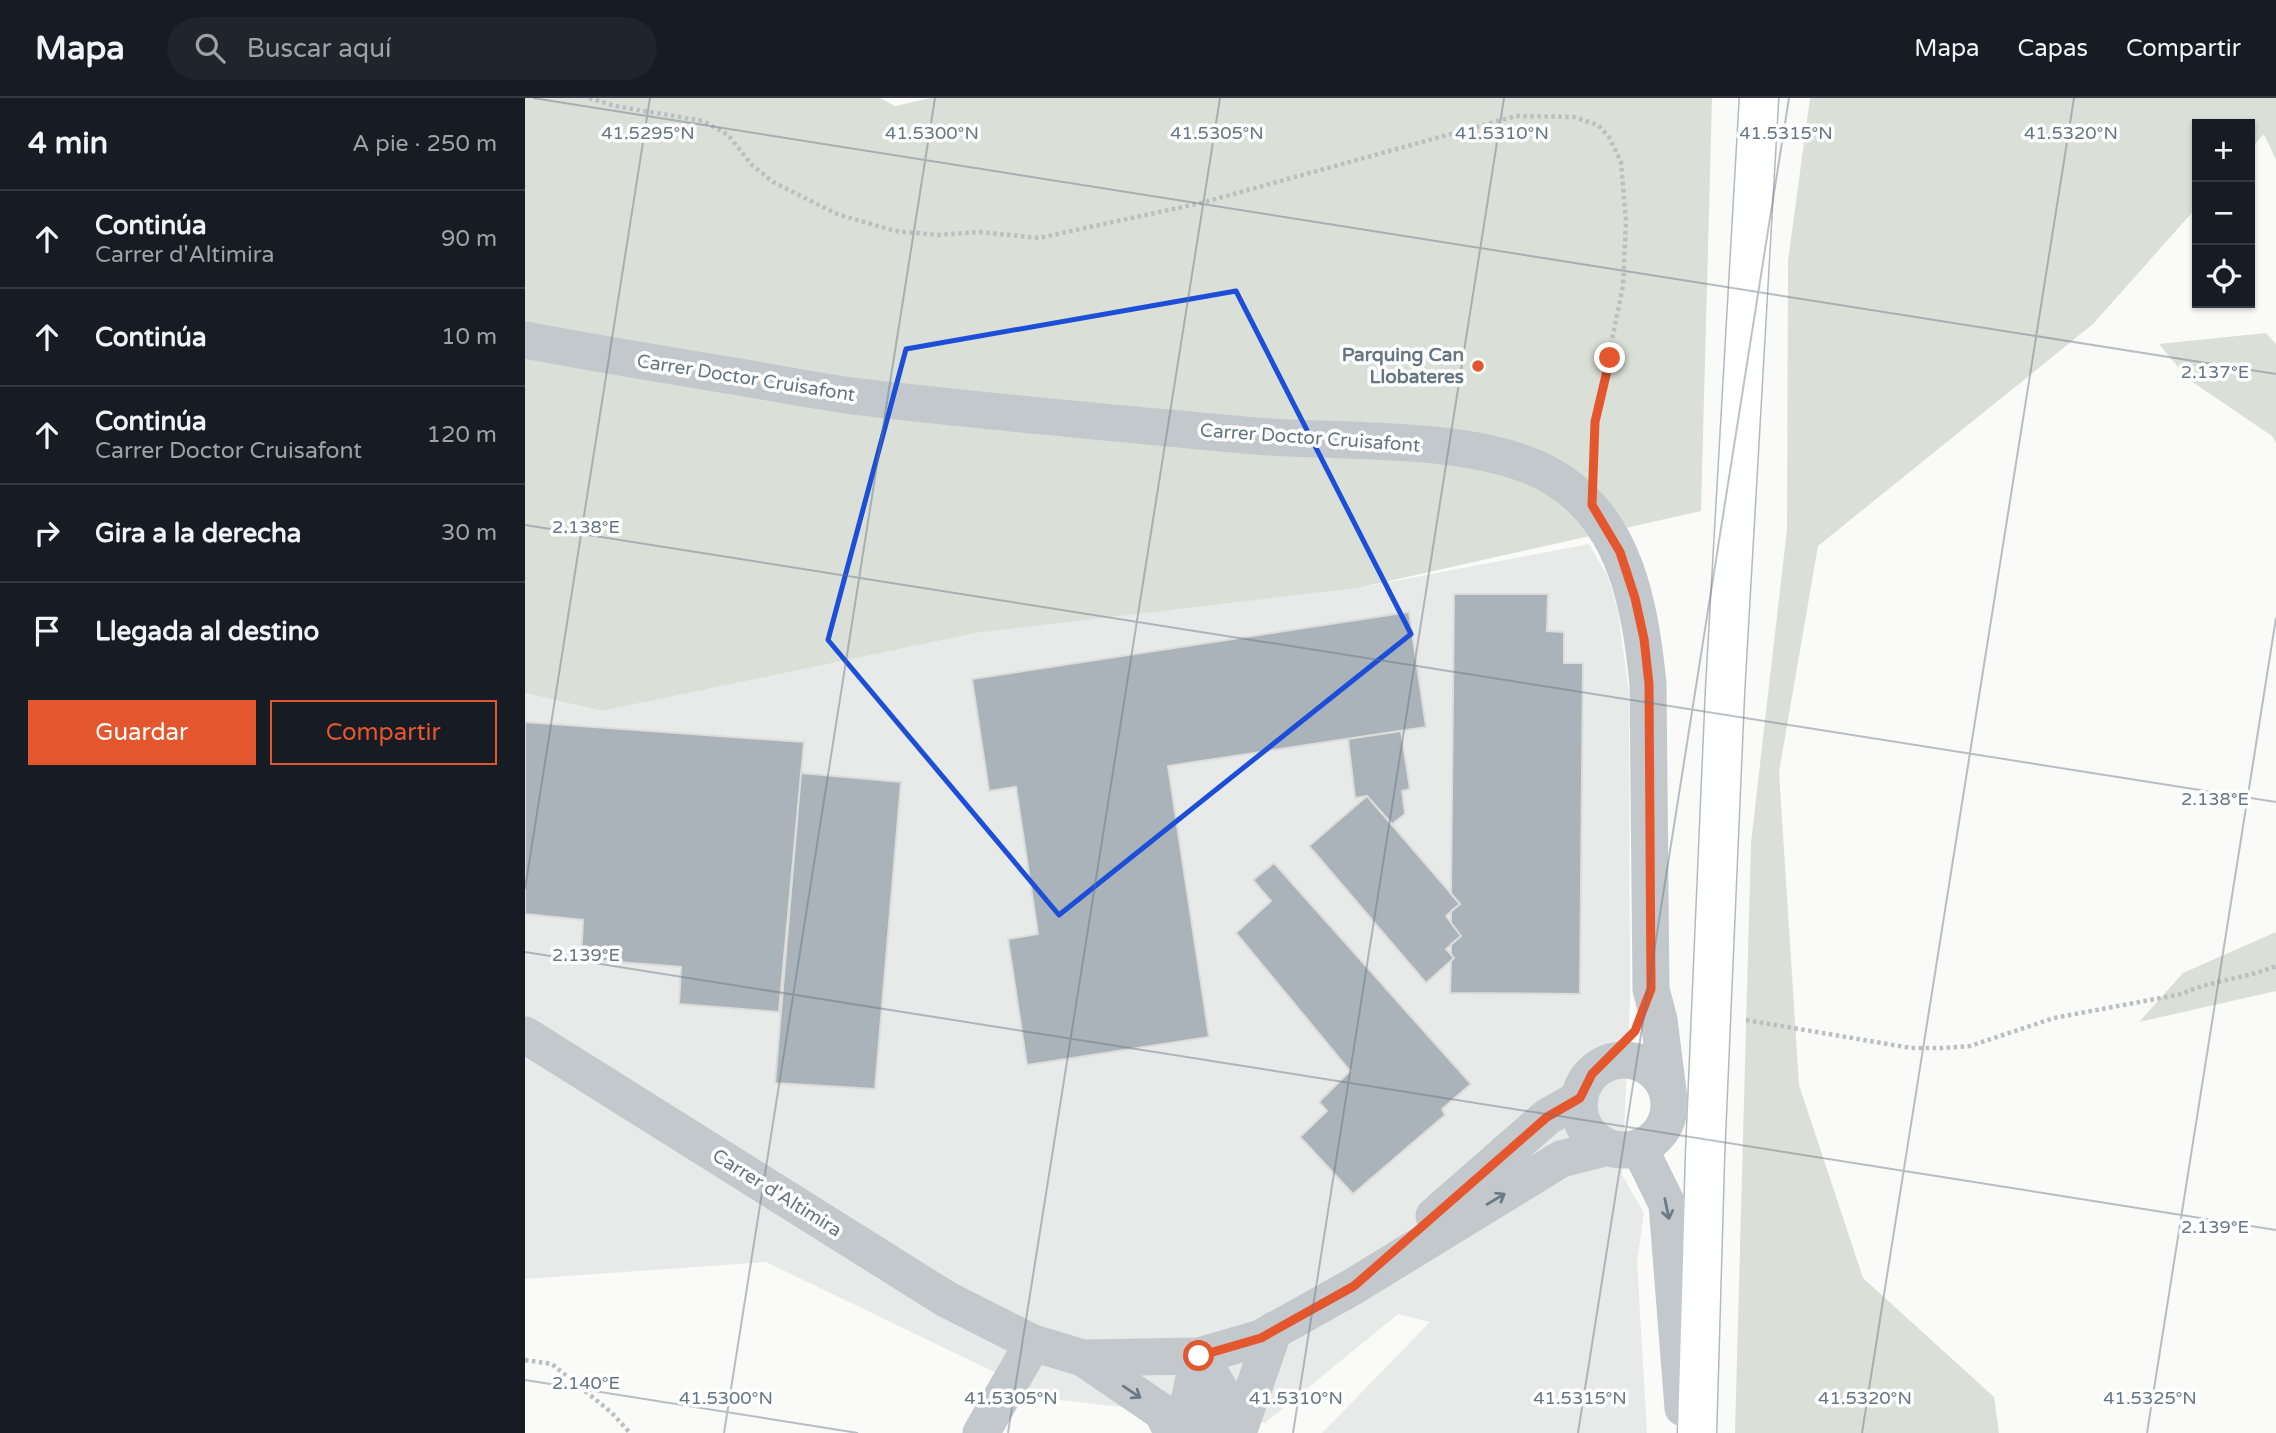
<!DOCTYPE html>
<html lang="es">
<meta charset="utf-8">
<style>
body{margin:0;font-family:"Varela Round",sans-serif;background:#20242c;color:#f1f3f6}
.controls{position:absolute;right:21px;top:21px;display:grid;overflow:hidden;border-radius:0px;box-shadow:0 2px 5px #0004}
.controls button{width:63px;height:63px;display:grid;place-items:center;padding:0;border:0;border-bottom:2px solid #363941;background:#171b24;color:#f1f3f6;font:35px sans-serif}
.stop{position:absolute;width:21px;height:21px;margin:-16px;border:5px solid #e4572e;border-radius:50%;background:#fff}
.stop.end{background:#e4572e;border-color:#fff;box-shadow:0 2px 7px #0008}
.list{margin:0;padding:0;list-style:none}
h2{display:flex;justify-content:space-between;align-items:center;height:91px;margin:0;padding:0 28px;font-size:30px}
h2 small{font-size:23px;font-weight:400;color:#9ea1a6}
.list li{display:grid;grid-template-columns:46px 1fr auto;gap:21px;align-items:center;box-sizing:border-box;height:98px;padding:0 28px;border-top:2px solid #363941}
.list b{display:block;font-size:26px;white-space:nowrap}
.list p{margin:0;font-size:23px;white-space:nowrap;color:#9ea1a6}
.list em{font-size:23px;font-style:normal;color:#9ea1a6}
.actions{display:flex;gap:14px;padding:21px 28px}
.actions a{flex:1;padding:16px 0;border:2px solid #e4572e;border-radius:0px;text-align:center;font-size:24px;color:#e4572e}
.actions .main{background:#e4572e;color:#fff}
.icon{flex:none;width:38px;height:38px;fill:none;stroke:currentColor;stroke-width:2;stroke-linecap:round;stroke-linejoin:round}
.map{position:relative;flex:none;width:1751px;height:1335px;overflow:hidden}
header{display:flex;align-items:center;gap:42px;box-sizing:border-box;height:98px;padding:0 35px;background:#171b24;border-bottom:2px solid #363941}
header strong{font-size:33px}
nav{display:flex;gap:38px;margin-inline-start:auto;font-size:24px}
.search{width:490px;height:63px;background:#20242c;display:flex;align-items:center;gap:18px;box-sizing:border-box;padding:0 24px;border-radius:38px;color:#9ea1a6;font-size:26px}
main{display:flex}
aside{flex:1;background:#171b24}
.map>svg:first-child{display:block}
</style>
<header>
<strong>Mapa</strong>
<div class="search"><svg class="icon" aria-label="search" viewBox="0 0 24 24"><circle cx="10" cy="10" r="6"/><path d="M15 15l6 6"/></svg>Buscar aquí</div>
<nav><a>Mapa</a><a>Capas</a><a>Compartir</a></nav>
</header>
<main>
<aside>
<h2>4 min<small>A pie · 250 m</small></h2>
<ul class="list">
<li><svg class="icon" aria-label="ahead" viewBox="0 0 24 24"><path d="M12 20V5M6 11l6-6 6 6"/></svg><div><b>Continúa</b><p>Carrer d'Altimira</p></div><em>90 m</em></li>
<li><svg class="icon" aria-label="ahead" viewBox="0 0 24 24"><path d="M12 20V5M6 11l6-6 6 6"/></svg><div><b>Continúa</b></div><em>10 m</em></li>
<li><svg class="icon" aria-label="ahead" viewBox="0 0 24 24"><path d="M12 20V5M6 11l6-6 6 6"/></svg><div><b>Continúa</b><p>Carrer Doctor Cruisafont</p></div><em>120 m</em></li>
<li><svg class="icon" aria-label="right" viewBox="0 0 24 24"><path d="M7 20v-9h11M14 6l5 5-5 5"/></svg><div><b>Gira a la derecha</b></div><em>30 m</em></li>
<li><svg class="icon" aria-label="arrive" viewBox="0 0 24 24"><path d="M6 21V4h12l-3 4 3 4H6"/></svg><div><b>Llegada al destino</b></div></li>
</ul>
<div class="actions"><a class="main">Guardar</a><a>Compartir</a></div>
</aside>
<div class="map">
<svg width="1751" height="1335" viewBox="0 0 1751 1335">
<rect width="100%" height="100%" fill="#fafaf8"/>
<path fill="#e8e9e9" d="M1064 446 1083 479 1093 514 1104 594 1105 901 1097 1077 1119 1115 1112 1164 1122 1335H797L905 1224 873 1216 740 1325 525 1301 241 1164 0 1181V595L77 613 451 535 833 490Z"/>
<path fill="#dadfd7" d="M0 0H355L370 8 406 0H1187L1176 413 833 490 451 535 77 613 0 595Z
M1285 0H1751V62L1739 36 1725 51V26H1672V109L1568 226 1293 448 1254 674 1274 987 1338 1180 1469 1299 1474 1335H1210L1226 745 1262 431 1263 163Z
M1741 235 1751 246V345L1747 338 1663 281 1634 246Z
M1751 834V893L1614 924 1658 875Z"/>
<path fill="#aab3b9" stroke="#dcdcda" stroke-width="2" d="M929 496H1023L1022 533 1039 534V565H1058L1055 896 925 895 926 863 929 860 926 856V846L936 838 926 825V813L935 806 926 796Z
M884 514 901 629 643 668 684 939 502 967 483 841 513 836 491 689 464 693 447 581Z
M0 624 279 644 254 914 154 906 156 869 56 861 58 822 0 816Z
M876 633 885 691 877 693 880 716 867 726 842 698 830 700 823 641Z
M276 675 376 684 350 991 250 985Z
M842 698 935 806 921 818 936 838 921 851 929 860 901 885 784 748Z
M749 765 946 986 917 1011 920 1017 828 1096 775 1039 802 1013 794 1004 825 973 711 835 746 803 728 782Z"/>
<g fill="none" stroke-linecap="round" stroke-linejoin="round">
<defs>
<path id="secondary" d="M1172 1335 1180 1058 1200 594 1234 0"/>
</defs>
<use href="#secondary" stroke="#b3babf" stroke-width="41"/>
<path stroke="#bbbfc2" stroke-width="4.5" stroke-dasharray="3.5 3.5" stroke-linecap="butt" d="M64 0 90 8 178 23 203 37 227 67 248 84 312 116 370 133 413 137 455 134 514 140 676 105 991 18 1049 19 1073 27 1084 39 1096 64 1101 123 1098 188 1070 324 1069 367
M1221 922 1386 950H1418L1445 948 1529 920 1657 896C1686 882 1720 881 1751 868
M0 1262 27 1266 87 1315 105 1335"/>
<path stroke="#c3c8cc" stroke-width="37" d="M0 242C72 256 143 267 215 279 255 286 295 294 336 299 463 314 591 325 719 337 808 346 953 334 1028 379 1101 422 1115 508 1123 586L1126 891 1134 922 1144 1001
M0 937 421 1201 508 1245 558 1260 674 1258 736 1240 829 1188 1036 1061 1083 1049
M1054 1007a45 45 0 1 1 90 0a45 45 0 1 1-90 0Z
M1114 1049 1142 1106 1158 1310
M909 1118 1022 1019 1055 1000
M674 1258 696 1293 697 1335
M558 1260 637 1314 648 1335
M456 1335 508 1245
M665 1335 664 1303 674 1258
M713 1335 749 1232"/>
<use href="#secondary" stroke="#fff" stroke-width="38"/>
</g>
<defs><path id="oneway-shaft" d="M-6 0H5M1.5-3L5.5 0L1.5 3" fill="none" stroke-width="1.6" stroke-linecap="round" stroke-linejoin="round" transform="scale(1.75)"/></defs>
<g stroke="#6a7a87">
<use href="#oneway-shaft" transform="translate(971 1101) rotate(-31)"/>
<use href="#oneway-shaft" transform="translate(1142 1111) rotate(78)"/>
<use href="#oneway-shaft" transform="translate(607 1294) rotate(34)"/>
</g>
<g fill="none" stroke-linecap="round" stroke-linejoin="round">
<path stroke="#e4572e" stroke-width="9" d="M674 1258 736 1240 829 1188 1022 1019 1055 1000 1067 976 1110 933 1126 891 1124 586 1119 541 1110 500 1095 454 1067 407 1070 324 1085 260"/>
</g>
<path fill="none" stroke="#1d4ed8" stroke-width="5" stroke-linejoin="round" d="M711 193 886 536 534 817 303 542 381 251Z"/>
<path fill="none" stroke="#657683" stroke-width="2" stroke-opacity="0.45" d="M8 0 1751 276M0 427 1751 704M0 791 125 0M0 854 1751 1132M0 1282 333 1335M199 1335 410 0M483 1335 695 0M768 1335 979 0M1053 1335 1264 0M1337 1335 1549 0M1622 1335 1751 520"/>
<circle fill="#e4572e" stroke="#fff" stroke-width="2.5" cx="953" cy="268" r="7"/>
<g text-anchor="middle" dominant-baseline="central" stroke-width="7" stroke-linejoin="round" paint-order="stroke">
<g font-size="19" font-weight="bold" fill="#657683" stroke="#fff" text-anchor="end">
<text x="939" y="257">Parquing Can<tspan x="939" dy="22">Llobateres</tspan></text>
</g>
<g font-size="19" fill="#657683" stroke="#fff">
<text transform="translate(221 280) rotate(9)">Carrer Doctor Cruisafont</text>
<text transform="translate(785 340) rotate(4)">Carrer Doctor Cruisafont</text>
<text transform="translate(252 1095) rotate(32)">Carrer d'Altimira</text>
</g>
</g>
<g font-size="18" text-anchor="middle" fill="#657683" stroke="#fff" stroke-width="7" stroke-linejoin="round" paint-order="stroke">
<text x="123" y="41">41.5295°N</text>
<text x="407" y="41">41.5300°N</text>
<text x="692" y="41">41.5305°N</text>
<text x="977" y="41">41.5310°N</text>
<text x="1261" y="41">41.5315°N</text>
<text x="1546" y="41">41.5320°N</text>
<text x="1690" y="280">2.137°E</text>
<text x="61" y="435">2.138°E</text>
<text x="1690" y="707">2.138°E</text>
<text x="61" y="863">2.139°E</text>
<text x="1690" y="1135">2.139°E</text>
<text x="61" y="1291">2.140°E</text>
<text x="201" y="1306">41.5300°N</text>
<text x="486" y="1306">41.5305°N</text>
<text x="771" y="1306">41.5310°N</text>
<text x="1055" y="1306">41.5315°N</text>
<text x="1340" y="1306">41.5320°N</text>
<text x="1625" y="1306">41.5325°N</text>
</g>
</svg>
<div class="controls">
<button>+</button>
<button>−</button>
<button><svg class="icon" aria-label="locate" viewBox="0 0 24 24"><circle cx="12" cy="12" r="6"/><path d="M12 2v4M12 18v4M2 12h4M18 12h4"/></svg></button>
</div>
<div class="stop" style="left:674px;top:1258px"></div>
<div class="stop end" style="left:1085px;top:260px"></div>
</div>
</main>
